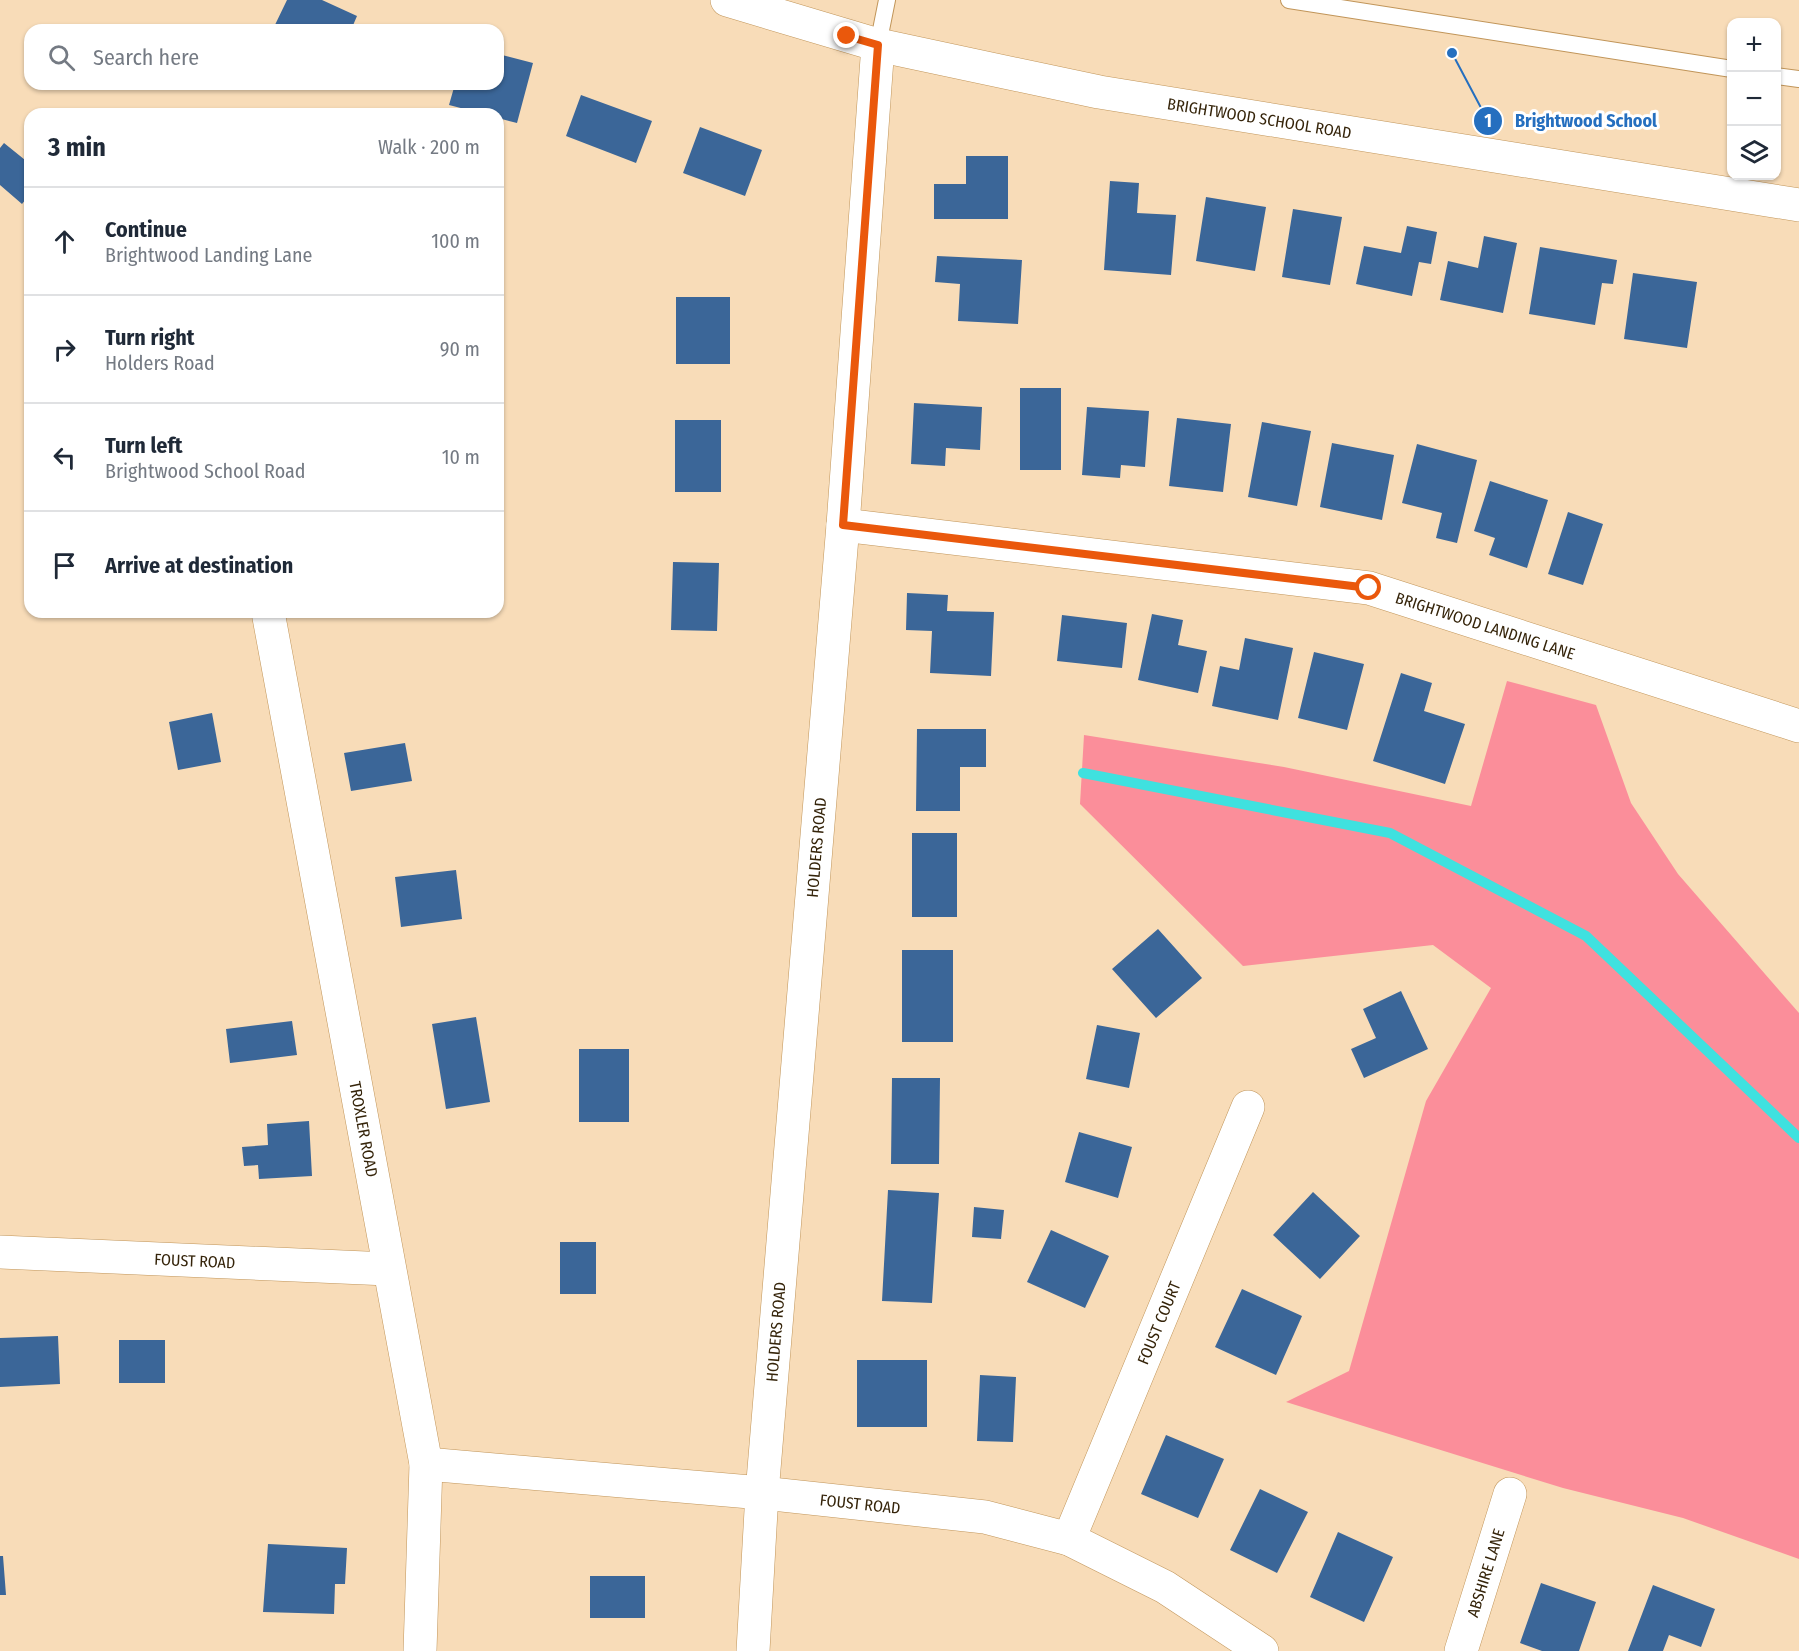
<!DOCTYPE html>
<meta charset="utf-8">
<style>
body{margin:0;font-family:"Fira Sans Condensed",sans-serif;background:#f2f2f3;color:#1f2937}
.controls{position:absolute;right:18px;top:18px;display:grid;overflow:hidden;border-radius:12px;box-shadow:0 2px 4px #0004}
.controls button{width:54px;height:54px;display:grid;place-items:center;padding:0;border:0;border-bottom:2px solid #e0e1e3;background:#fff;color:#1f2937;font:30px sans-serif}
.stop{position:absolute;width:18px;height:18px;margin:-14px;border:4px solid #ea580c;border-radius:50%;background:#fff}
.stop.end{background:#ea580c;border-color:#fff;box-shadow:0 2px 6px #0008}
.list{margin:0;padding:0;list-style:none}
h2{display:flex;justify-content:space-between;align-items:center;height:78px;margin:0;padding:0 24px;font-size:26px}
h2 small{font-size:20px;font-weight:400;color:#747a83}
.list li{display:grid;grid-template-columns:39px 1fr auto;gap:18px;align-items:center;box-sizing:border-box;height:108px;padding:0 24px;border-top:2px solid #e0e1e3}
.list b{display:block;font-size:22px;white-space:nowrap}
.list p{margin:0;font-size:20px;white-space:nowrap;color:#747a83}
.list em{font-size:20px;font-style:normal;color:#747a83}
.icon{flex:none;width:33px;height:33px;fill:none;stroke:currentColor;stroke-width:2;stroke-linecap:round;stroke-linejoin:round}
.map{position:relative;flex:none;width:1799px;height:1651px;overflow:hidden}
.search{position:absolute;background:#fff;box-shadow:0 2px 4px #0004;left:24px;top:24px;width:480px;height:66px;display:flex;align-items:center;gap:15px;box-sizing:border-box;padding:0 21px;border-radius:18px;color:#747a83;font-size:22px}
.panel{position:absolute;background:#fff;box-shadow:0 2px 4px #0004;left:24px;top:108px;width:480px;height:510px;border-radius:18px}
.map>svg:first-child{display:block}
</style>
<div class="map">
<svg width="1799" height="1651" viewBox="0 0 1799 1651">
<rect width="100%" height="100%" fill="#f8dcb8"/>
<path fill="#fb8e9a" d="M1507 681 1596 705 1631 803 1678 874 1799 1013V1559L1683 1518 1563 1488 1286 1402 1349 1371 1426 1101 1491 988 1433 945 1243 966 1080 804 1084 735 1284 767 1471 806Z"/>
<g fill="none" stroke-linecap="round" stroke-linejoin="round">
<path stroke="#3fe1df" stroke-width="10" d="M1083 773 1390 833 1586 936 1799 1138"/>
</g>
<path fill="#3b6698" d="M287 0H322L357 16 351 30H275L273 29Z
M498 54 533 63 517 123 498 118V114H484L449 105 455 84H498Z
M581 95 652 121 636 163 566 136Z
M700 127 762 150 745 196 683 173Z
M4 143 30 164V194L22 204 0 185V148Z
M966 156H1008V219H934V184H966Z
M1110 181 1139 183 1137 213 1176 215 1171 275 1104 270Z
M1206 197 1266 207 1255 271 1196 261Z
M1293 209 1342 217 1330 285 1282 277Z
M1407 226 1437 232 1431 264 1419 262 1412 296 1356 284 1364 246 1401 253Z
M1484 236 1517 243 1503 313 1440 300 1448 261 1478 268Z
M1540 247 1617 260 1613 284 1602 283 1595 325 1529 314Z
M937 256 1022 260 1018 324 958 321 960 284 935 282Z
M1633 273 1697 282 1687 348 1624 339Z
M676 297H730V364H676Z
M1020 388H1061V470H1020Z
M914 403 982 407 980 450 946 448 945 466 911 464Z
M1087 407 1149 411 1145 467 1121 465 1120 478 1082 475Z
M1177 418 1231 424 1223 492 1169 486Z
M675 420H721V492H675Z
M1262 422 1311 431 1297 506 1248 497Z
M1332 443 1394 455 1382 520 1320 507Z
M1417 444 1477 460 1457 543 1436 538 1442 513 1402 503Z
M1490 481 1548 500 1527 568 1489 555 1495 538 1474 531Z
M1568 512 1603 524 1583 585 1548 574Z
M673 562 719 563 717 631 671 630Z
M907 593 948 595 947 611 994 612 991 676 930 673 932 631 906 630Z
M1152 614 1183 620 1178 645 1207 651 1198 693 1138 680Z
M1062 615 1127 623 1122 668 1057 661Z
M1245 638 1293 648 1278 720 1212 706 1220 666 1239 670Z
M1314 652 1364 664 1347 730 1298 718Z
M1401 673 1432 683 1424 711 1465 724 1445 784 1373 761Z
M212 713 221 762 178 770 169 722Z
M917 729H986V767H960V811H916Z
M405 743 412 781 351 791 344 753Z
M912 833H957V917H912Z
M456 870 462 919 401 927 395 877Z
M1158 929 1202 978 1156 1018 1112 969Z
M902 950H953V1042H902Z
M1401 991 1428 1049 1364 1078 1351 1049 1376 1038 1363 1009Z
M476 1017 490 1102 446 1109 432 1024Z
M292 1021 297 1055 230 1063 226 1029Z
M1097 1025 1140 1033 1129 1088 1086 1079Z
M579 1049H629V1122H579Z
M892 1078H940L939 1164H891Z
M309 1121 312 1176 259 1179 258 1165 244 1166 242 1147 268 1145 267 1124Z
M1079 1132 1132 1147 1118 1198 1065 1182Z
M888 1190 939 1193 932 1303 882 1301Z
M1313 1192 1360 1236 1320 1279 1273 1235Z
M974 1207 1004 1210 1001 1239 972 1237Z
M1051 1230 1109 1256 1085 1308 1027 1282Z
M560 1242H596V1294H560Z
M1242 1289 1302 1316 1276 1375 1215 1347Z
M58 1336 60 1384 0 1387V1338Z
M119 1340H165V1383H119Z
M857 1360H927V1427H857Z
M980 1375 1016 1377 1013 1442 977 1441Z
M1166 1435 1224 1459 1198 1518 1141 1494Z
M1260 1489 1308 1512 1277 1573 1230 1550Z
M1338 1532 1393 1557 1364 1622 1310 1597Z
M268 1544 347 1548 345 1584H335L334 1614 263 1612Z
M0 1556H3L6 1595H0Z
M590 1576H645V1618H590Z
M1541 1583 1596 1602 1579 1651H1542L1520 1643Z
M1653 1585 1715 1609 1701 1647 1669 1635 1663 1651H1628Z"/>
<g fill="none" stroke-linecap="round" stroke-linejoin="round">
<defs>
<path id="service" d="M1289 0 1732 69
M878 45 887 0
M1776 76 1799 79"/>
<g id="minor">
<path id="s1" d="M843 525 1369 588 1799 726"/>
<path id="s2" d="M268 612 426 1464 420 1651"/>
<path id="s3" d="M0 1252 388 1269"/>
<path id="s4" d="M426 1464 762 1493 985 1517 1069 1539 1165 1587 1262 1651"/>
<path id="s5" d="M1069 1539 1248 1107"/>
<path id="s6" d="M753 1651 762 1493 843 525 878 45"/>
<path id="s7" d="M1461 1651 1510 1494"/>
</g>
<g id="secondary">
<path id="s8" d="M727 0 878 45 1099 92 1799 205"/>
</g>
</defs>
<use href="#service" stroke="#c19559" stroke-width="18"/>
<use href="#minor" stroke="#c19559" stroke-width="34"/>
<use href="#secondary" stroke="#c19559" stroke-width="34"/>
<use href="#service" stroke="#fff" stroke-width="16"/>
<use href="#minor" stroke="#fff" stroke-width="33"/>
<use href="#secondary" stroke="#fff" stroke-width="33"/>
</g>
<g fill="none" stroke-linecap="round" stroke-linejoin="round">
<path stroke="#ea580c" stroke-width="8" d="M847 36 878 45 843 525 1369 588"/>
</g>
<g text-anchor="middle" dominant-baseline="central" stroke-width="6" stroke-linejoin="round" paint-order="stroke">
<g font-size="16" fill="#35240a" stroke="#fff">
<text stroke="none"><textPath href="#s8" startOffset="546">BRIGHTWOOD SCHOOL ROAD</textPath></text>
<text stroke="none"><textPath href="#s1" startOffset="652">BRIGHTWOOD LANDING LANE</textPath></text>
<text stroke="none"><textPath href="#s6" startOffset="806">HOLDERS ROAD</textPath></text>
<text stroke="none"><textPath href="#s2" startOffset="526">TROXLER ROAD</textPath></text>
<text stroke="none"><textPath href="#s3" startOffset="195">FOUST ROAD</textPath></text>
<text stroke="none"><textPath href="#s5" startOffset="234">FOUST COURT</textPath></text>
<text stroke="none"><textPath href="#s6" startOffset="320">HOLDERS ROAD</textPath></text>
<text stroke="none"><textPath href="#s4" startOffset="436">FOUST ROAD</textPath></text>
<text stroke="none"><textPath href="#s7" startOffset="82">ABSHIRE LANE</textPath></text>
</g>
</g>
<path fill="none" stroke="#256fbf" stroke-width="2" d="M1452 53L1488 121"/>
<g fill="#256fbf" stroke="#fff" stroke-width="2">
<circle cx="1452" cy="53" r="6"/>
<circle cx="1488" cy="121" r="15"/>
</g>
<g font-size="18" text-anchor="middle" font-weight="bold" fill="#fff">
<text x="1488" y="127">1</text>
</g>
<g font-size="18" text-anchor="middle" font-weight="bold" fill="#256fbf" stroke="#fff" stroke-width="6" stroke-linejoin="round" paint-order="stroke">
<text x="1586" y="127">Brightwood School</text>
</g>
</svg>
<div class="controls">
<button>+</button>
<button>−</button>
<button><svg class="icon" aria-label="layers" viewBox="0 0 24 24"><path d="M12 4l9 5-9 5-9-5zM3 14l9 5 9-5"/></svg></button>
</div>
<div class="stop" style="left:1369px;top:588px"></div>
<div class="stop end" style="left:847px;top:36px"></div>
<div class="search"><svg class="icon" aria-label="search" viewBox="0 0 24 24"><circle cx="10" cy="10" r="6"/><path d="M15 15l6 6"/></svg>Search here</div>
<section class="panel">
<h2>3 min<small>Walk · 200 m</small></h2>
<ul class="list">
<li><svg class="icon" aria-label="ahead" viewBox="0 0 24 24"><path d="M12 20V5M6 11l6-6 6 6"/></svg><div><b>Continue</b><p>Brightwood Landing Lane</p></div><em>100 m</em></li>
<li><svg class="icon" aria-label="right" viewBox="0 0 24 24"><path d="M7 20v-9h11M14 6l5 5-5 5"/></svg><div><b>Turn right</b><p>Holders Road</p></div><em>90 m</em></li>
<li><svg class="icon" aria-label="left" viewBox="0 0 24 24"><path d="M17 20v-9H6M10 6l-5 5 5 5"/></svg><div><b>Turn left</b><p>Brightwood School Road</p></div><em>10 m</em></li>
<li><svg class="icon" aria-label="arrive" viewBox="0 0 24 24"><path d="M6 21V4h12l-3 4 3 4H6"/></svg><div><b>Arrive at destination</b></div></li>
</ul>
</section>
</div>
